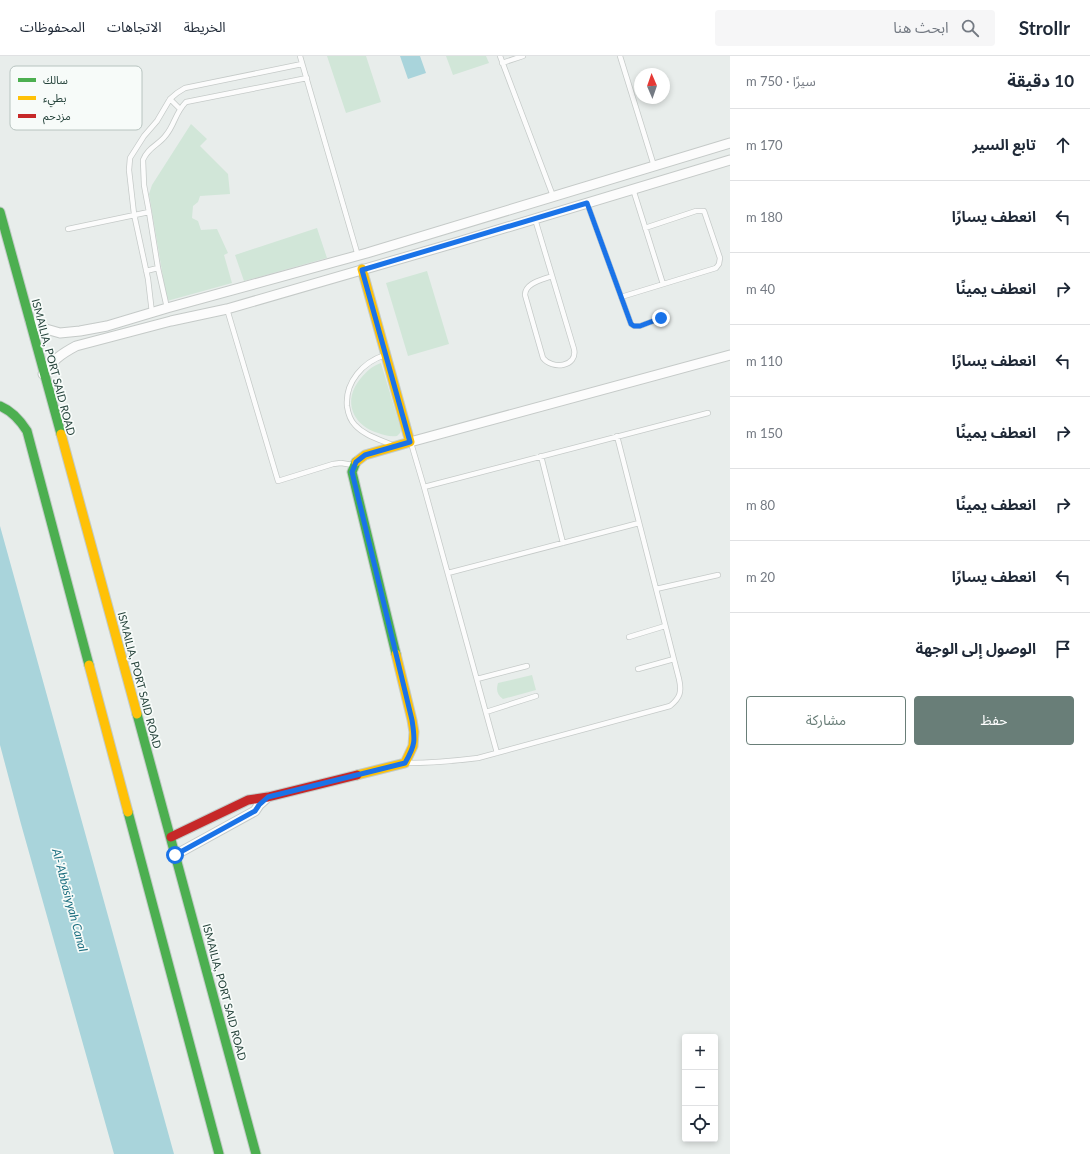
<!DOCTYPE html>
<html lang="ar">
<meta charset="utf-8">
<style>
body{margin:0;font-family:Lato,"Noto Sans Arabic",sans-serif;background:#f6f6f7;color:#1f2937;direction:rtl}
.controls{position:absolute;right:12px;bottom:12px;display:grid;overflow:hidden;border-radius:4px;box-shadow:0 2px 6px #0003}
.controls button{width:36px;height:36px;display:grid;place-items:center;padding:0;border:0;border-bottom:1px solid #e0e1e3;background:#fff;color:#1f2937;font:20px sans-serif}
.compass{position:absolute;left:634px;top:12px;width:36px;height:36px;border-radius:50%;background:#fff;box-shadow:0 2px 6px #0003;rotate:358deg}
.stop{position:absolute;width:12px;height:12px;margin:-9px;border:3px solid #1a73e8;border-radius:50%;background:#fff}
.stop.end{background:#1a73e8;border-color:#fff;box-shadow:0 1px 4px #0008}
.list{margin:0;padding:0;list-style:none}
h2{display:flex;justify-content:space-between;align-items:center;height:52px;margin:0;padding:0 16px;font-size:17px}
h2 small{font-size:13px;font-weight:400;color:#747a83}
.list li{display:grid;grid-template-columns:26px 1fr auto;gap:12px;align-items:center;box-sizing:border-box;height:72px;padding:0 16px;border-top:1px solid #e0e1e3}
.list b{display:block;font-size:15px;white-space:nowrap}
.list em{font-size:13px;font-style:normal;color:#747a83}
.actions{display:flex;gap:8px;padding:12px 16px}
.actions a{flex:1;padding:9px 0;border:1px solid #697e78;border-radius:4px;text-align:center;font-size:14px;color:#697e78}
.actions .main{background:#697e78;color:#fff}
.icon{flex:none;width:22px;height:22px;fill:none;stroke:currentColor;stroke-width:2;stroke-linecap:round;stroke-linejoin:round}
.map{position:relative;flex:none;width:730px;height:1098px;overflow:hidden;direction:ltr}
header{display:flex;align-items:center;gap:24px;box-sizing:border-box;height:56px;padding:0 20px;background:#fff;border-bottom:1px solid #e0e1e3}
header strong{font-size:19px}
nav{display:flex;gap:22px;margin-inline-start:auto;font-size:14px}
.search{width:280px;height:36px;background:#f6f6f7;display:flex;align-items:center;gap:10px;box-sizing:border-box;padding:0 14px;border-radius:4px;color:#747a83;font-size:15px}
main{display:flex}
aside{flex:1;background:#fff}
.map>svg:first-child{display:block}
</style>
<header>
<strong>Strollr</strong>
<div class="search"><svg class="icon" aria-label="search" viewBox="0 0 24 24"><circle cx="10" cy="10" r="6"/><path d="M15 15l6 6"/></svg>ابحث هنا</div>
<nav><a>الخريطة</a><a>الاتجاهات</a><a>المحفوظات</a></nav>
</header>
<main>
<aside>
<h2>10 دقيقة<small>سيرًا · 750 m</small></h2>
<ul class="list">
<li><svg class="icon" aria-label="ahead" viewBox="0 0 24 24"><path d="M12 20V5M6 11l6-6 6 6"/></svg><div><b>تابع السير</b></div><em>170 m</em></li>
<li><svg class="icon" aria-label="left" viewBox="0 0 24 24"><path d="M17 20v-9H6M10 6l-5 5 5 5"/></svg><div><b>انعطف يسارًا</b></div><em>180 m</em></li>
<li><svg class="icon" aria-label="right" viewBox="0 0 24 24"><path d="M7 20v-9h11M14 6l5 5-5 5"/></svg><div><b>انعطف يمينًا</b></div><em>40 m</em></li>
<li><svg class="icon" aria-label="left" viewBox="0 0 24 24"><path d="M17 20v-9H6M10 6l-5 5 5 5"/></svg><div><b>انعطف يسارًا</b></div><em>110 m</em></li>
<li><svg class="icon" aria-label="right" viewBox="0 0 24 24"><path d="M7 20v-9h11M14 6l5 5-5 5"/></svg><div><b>انعطف يمينًا</b></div><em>150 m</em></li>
<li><svg class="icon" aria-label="right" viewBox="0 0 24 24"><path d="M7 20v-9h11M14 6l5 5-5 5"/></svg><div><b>انعطف يمينًا</b></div><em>80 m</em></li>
<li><svg class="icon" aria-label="left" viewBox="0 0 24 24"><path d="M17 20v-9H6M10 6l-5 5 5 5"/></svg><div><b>انعطف يسارًا</b></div><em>20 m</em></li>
<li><svg class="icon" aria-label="arrive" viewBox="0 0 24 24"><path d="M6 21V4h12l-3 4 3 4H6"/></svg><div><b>الوصول إلى الوجهة</b></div></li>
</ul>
<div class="actions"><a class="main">حفظ</a><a>مشاركة</a></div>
</aside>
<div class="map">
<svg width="730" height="1098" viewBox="0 0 730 1098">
<rect width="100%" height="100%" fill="#e8edeb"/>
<path fill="#d1e6d8" d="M327 0H366L381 46 346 57Z
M446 0H486L489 7 453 19Z
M191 68 207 83 200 90 228 118 230 138 200 140 198 146 193 150 192 162 198 165 201 174 217 173 228 197 224 199 232 227 167 245 149 138 152 129Z
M317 172 327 202 244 225 235 199Z
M427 215 449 288 408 300 386 227Z
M381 307 401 374 400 377 397 380C390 381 384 379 378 377 352 369 342 344 361 322 367 315 372 310 381 307Z
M532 619 536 634 503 643C497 639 496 634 498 627Z"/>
<path fill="#a9d4db" d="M400 0H420L426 17 408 23Z
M0 470 174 1098H114L21 768 0 689Z"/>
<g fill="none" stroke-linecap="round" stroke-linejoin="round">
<defs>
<path id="lane" d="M300 0 358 200
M500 0 553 140
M620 0 654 110
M502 7 523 0
M170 43 179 52
M633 133 663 228
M587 147 631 268 634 270H640L661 262
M535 163 574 293C578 311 552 314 543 302L525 239C525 227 542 224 552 220
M68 173 149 156
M146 215 158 212
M621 241 716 212 719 208 720 202 704 155H696L645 172
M167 252 158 212 149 156 144 129 143 104C148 91 159 89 166 79 175 68 175 57 186 46L307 22
M227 253 278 425 333 408 341 407 353 409
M152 257 148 223 134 158 129 114 130 102 144 80 157 65 170 43 177 37 185 32 302 8
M385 299C363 306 345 326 347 350 348 357 350 364 355 369 364 379 378 383 390 388
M411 387 424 431 497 697
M541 400 563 487
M424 431 708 357
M448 517 639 467
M656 533 718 519
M629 581 665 570
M638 613 674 603
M477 623 527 610
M486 656 536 640
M407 707C431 707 454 705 478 702L670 650C680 642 682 636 679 623L617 380"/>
<path id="street" d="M30 265 39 271 60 277 80 275 107 270 167 252 367 197 730 87
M43 318C53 304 61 298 76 290L171 265 227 253 458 186 730 104
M410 386 730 299
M175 799 255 755 259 749 268 741"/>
<path id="fast" d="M0 156 61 378
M0 350C12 355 20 364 27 375L89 609
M356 406 352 416 396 598
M137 658 256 1098
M128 756 219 1098"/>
<path id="slow" d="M61 378 137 658
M356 406 365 399 410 386 362 213
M89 609 128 756
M357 719 405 707 413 690 414 676 412 664 396 598"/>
<path id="jam" d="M171 781 248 744 268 741 357 719"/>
</defs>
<use href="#lane" stroke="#c5cac8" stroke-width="6"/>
<use href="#street" stroke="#c5cac8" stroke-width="11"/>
<use href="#fast" stroke="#c3cbc8" stroke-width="11"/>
<use href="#slow" stroke="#c3cbc8" stroke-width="11"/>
<use href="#jam" stroke="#c3cbc8" stroke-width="11"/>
<use href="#lane" stroke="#fcfcfc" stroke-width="4.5"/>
<use href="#street" stroke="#fcfcfc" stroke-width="9"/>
<use href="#fast" stroke="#4caf50" stroke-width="9"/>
<use href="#slow" stroke="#ffc107" stroke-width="9"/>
<use href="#jam" stroke="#c62828" stroke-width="9"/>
</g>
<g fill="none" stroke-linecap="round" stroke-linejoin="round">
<path stroke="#1a73e8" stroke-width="5" d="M175 799 255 755 259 749 268 741 405 707C416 688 415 684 412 664L352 416 356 406 365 399 410 386 362 214 587 147 631 268 634 270H640L661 262"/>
</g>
<g text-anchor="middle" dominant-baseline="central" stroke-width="3.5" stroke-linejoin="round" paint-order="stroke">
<g font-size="11" fill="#24423a" stroke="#f7fbf9">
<text transform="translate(54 311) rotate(75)">ISMAILIA, PORT SAID ROAD</text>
<text transform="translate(140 624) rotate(75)">ISMAILIA, PORT SAID ROAD</text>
<text transform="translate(225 936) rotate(75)">ISMAILIA, PORT SAID ROAD</text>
</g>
<g font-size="12" font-style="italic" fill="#1c6f80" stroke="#f7fbf9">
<text transform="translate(70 844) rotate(75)">Al-ʿAbbāsiyyah Canal</text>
</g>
</g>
<rect x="10" y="10" width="132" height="64" rx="6" fill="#f7fbf9" stroke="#b8c4c0" stroke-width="1"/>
<rect x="18" y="22" width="18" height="4" fill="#4caf50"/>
<rect x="18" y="40" width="18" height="4" fill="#ffc107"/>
<rect x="18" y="58" width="18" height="4" fill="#c62828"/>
<g font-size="11" fill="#24423a">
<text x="43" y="28">سالك</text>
<text x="43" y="46">بطيء</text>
<text x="43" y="64">مزدحم</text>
</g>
</svg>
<div class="controls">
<button>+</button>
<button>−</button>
<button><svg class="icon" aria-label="locate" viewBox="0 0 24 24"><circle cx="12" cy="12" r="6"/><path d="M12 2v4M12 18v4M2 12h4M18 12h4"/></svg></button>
</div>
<svg class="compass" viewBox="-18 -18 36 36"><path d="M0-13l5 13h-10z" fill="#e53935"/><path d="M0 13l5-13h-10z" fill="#747a83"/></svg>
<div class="stop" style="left:175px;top:799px"></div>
<div class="stop end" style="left:661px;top:262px"></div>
</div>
</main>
